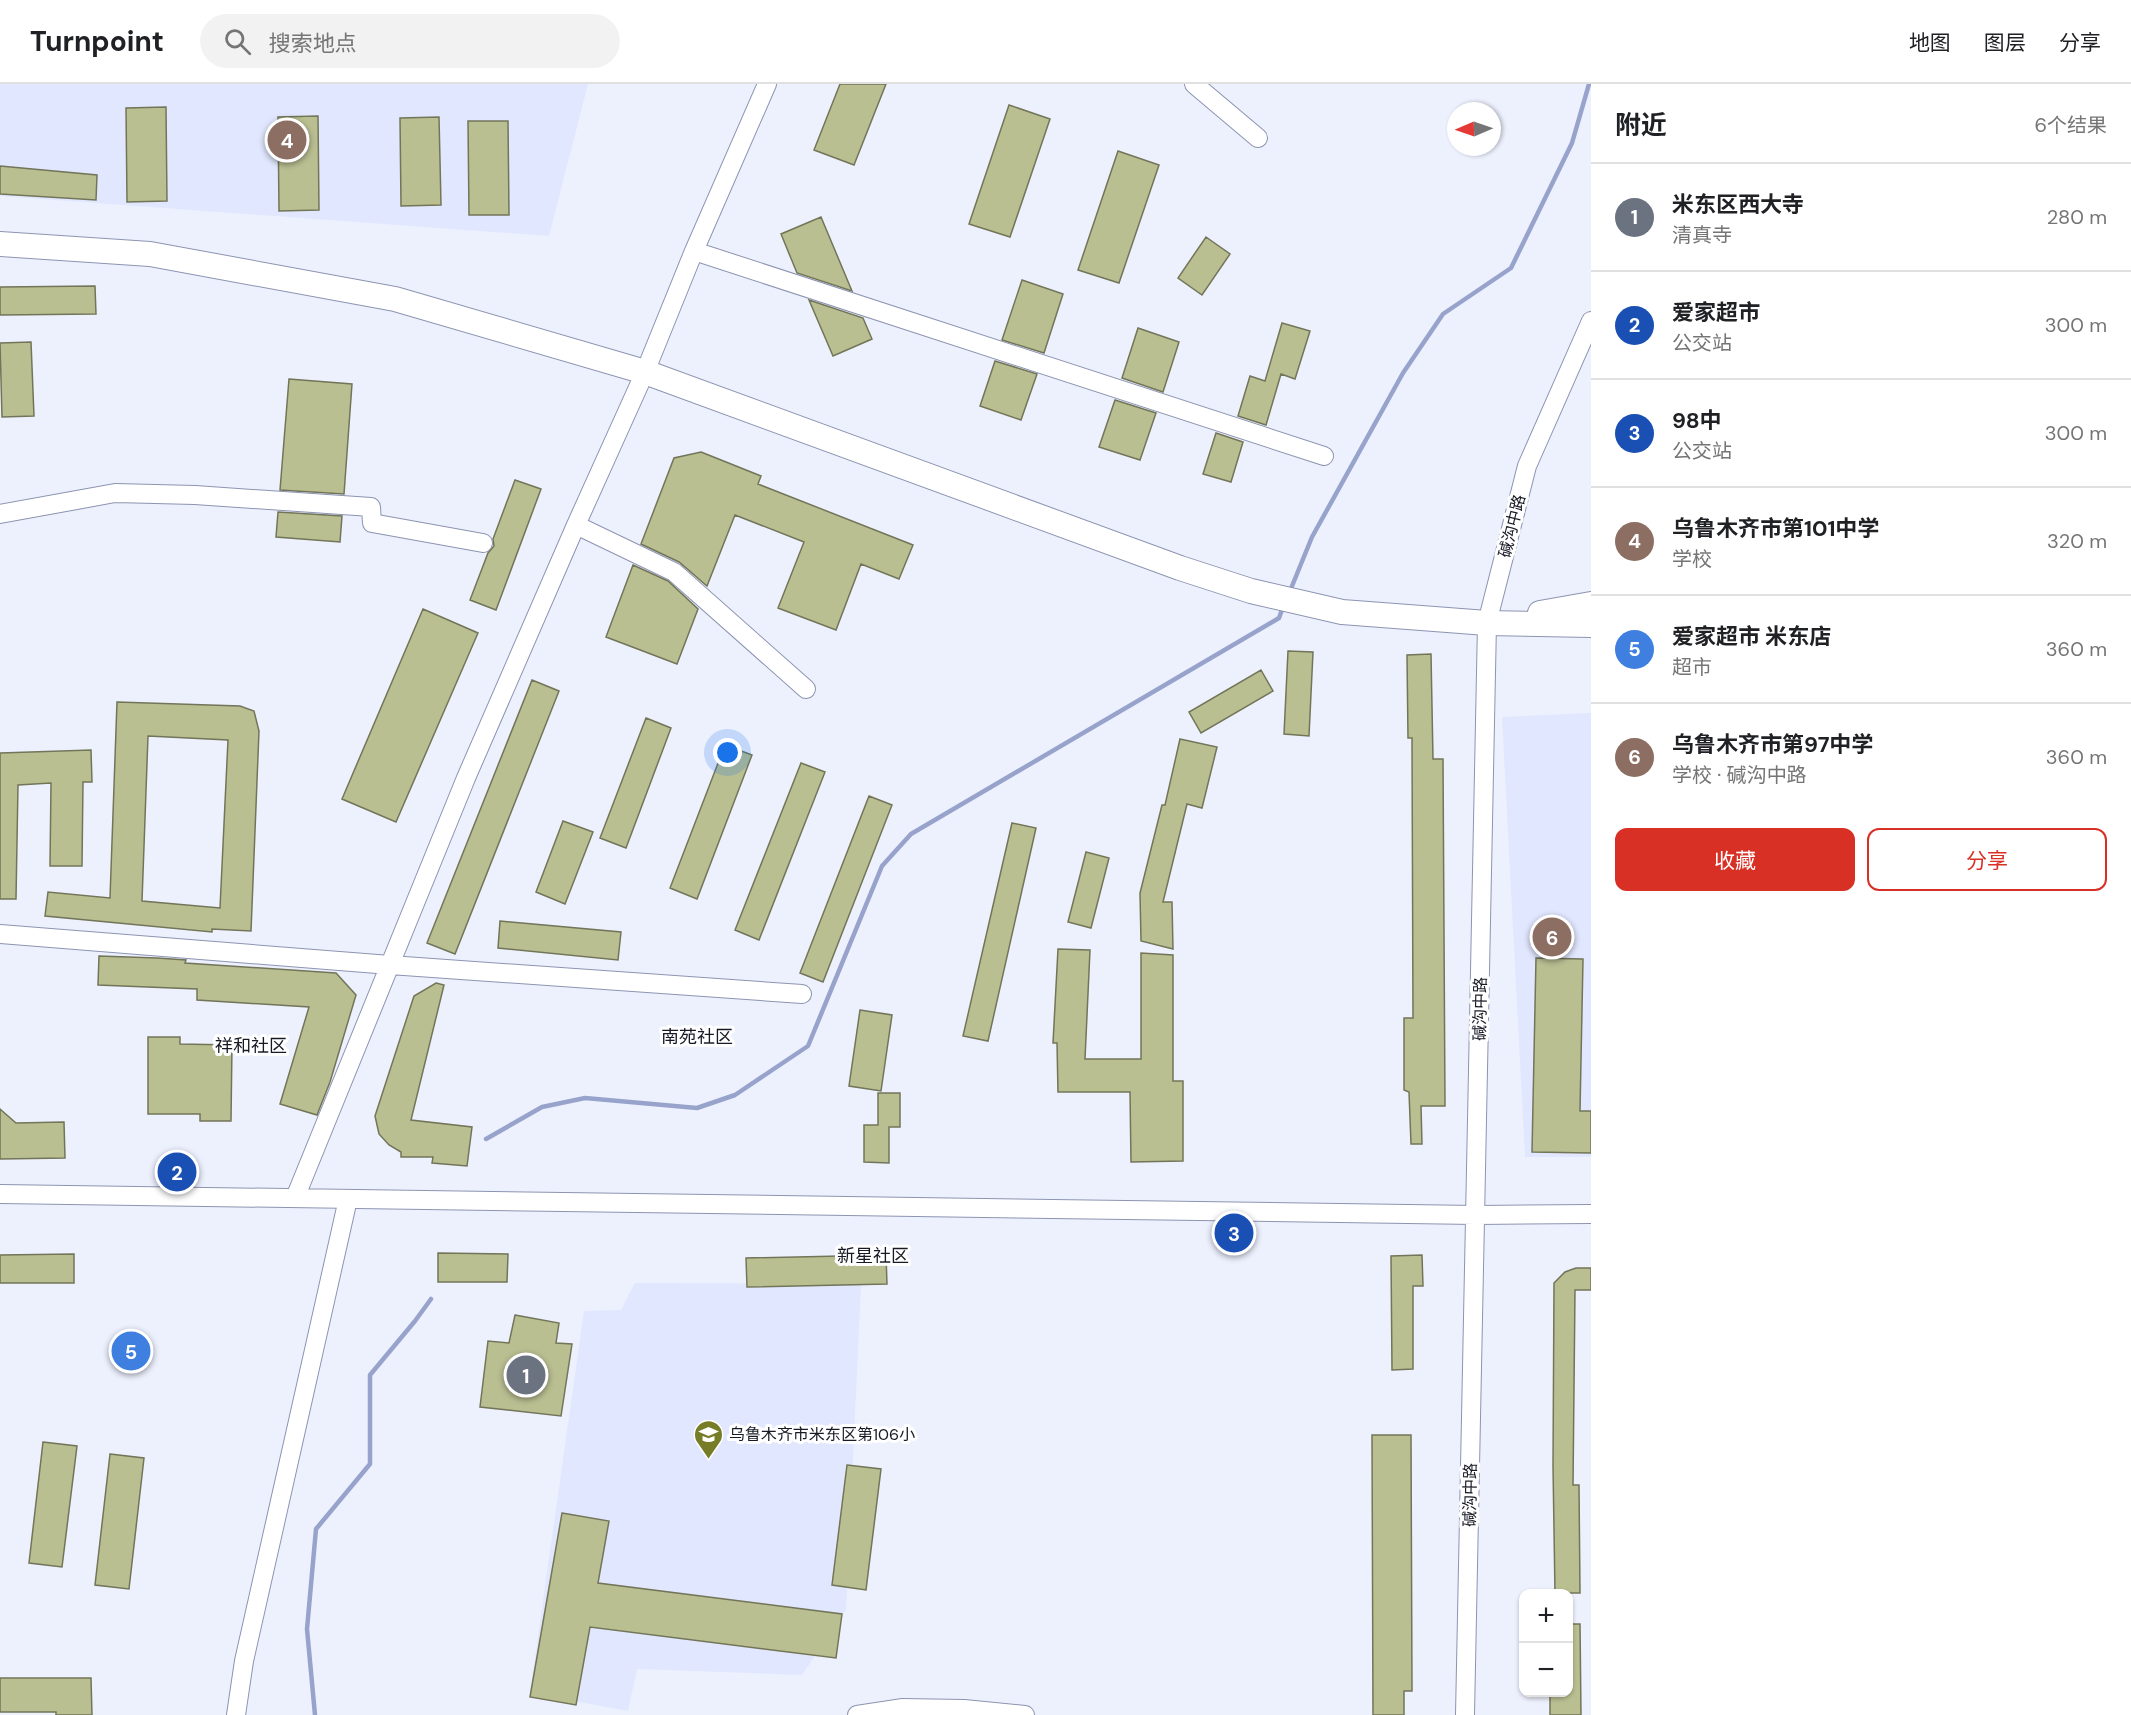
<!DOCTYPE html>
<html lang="zh">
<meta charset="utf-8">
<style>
body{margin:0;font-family:"DM Sans","Noto Sans SC",sans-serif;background:#f2f2f2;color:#202124}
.controls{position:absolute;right:18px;bottom:18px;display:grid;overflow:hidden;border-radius:12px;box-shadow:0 2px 4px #0004}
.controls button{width:54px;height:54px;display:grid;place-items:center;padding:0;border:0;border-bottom:2px solid #e0e0e0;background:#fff;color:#202124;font:30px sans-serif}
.compass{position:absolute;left:1447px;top:18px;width:54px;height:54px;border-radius:50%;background:#fff;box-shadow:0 2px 4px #0004;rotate:268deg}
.you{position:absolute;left:728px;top:669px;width:21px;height:21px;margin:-15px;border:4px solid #fff;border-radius:50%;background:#1a73e8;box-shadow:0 0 0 9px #1a73e833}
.badge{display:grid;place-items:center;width:39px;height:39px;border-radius:50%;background:#d93025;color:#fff;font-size:20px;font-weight:700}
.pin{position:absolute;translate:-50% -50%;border:3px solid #fff;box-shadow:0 2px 6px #0006}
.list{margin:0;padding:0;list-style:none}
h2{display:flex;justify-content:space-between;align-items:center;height:78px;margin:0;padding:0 24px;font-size:26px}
h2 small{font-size:20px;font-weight:400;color:#757577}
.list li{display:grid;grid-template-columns:39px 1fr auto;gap:18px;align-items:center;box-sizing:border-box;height:108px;padding:0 24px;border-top:2px solid #e0e0e0}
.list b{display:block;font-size:22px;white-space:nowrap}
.list p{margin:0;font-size:20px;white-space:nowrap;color:#757577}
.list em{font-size:20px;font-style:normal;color:#757577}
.actions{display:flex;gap:12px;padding:18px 24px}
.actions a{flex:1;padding:14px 0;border:2px solid #d93025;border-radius:12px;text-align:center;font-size:21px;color:#d93025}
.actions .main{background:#d93025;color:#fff}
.icon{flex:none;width:33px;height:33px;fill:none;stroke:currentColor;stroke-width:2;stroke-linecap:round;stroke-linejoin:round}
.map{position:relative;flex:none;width:1591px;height:1631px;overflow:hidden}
header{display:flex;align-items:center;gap:36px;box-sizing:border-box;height:84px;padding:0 30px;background:#fff;border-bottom:2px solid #e0e0e0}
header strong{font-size:28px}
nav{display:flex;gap:33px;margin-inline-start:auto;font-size:21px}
.search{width:420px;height:54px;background:#f2f2f2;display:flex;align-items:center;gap:15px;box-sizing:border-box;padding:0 21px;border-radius:33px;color:#757577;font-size:22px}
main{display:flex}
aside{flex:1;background:#fff}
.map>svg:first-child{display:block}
</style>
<header>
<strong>Turnpoint</strong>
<div class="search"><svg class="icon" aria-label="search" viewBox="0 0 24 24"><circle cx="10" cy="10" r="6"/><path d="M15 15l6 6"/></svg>搜索地点</div>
<nav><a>地图</a><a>图层</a><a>分享</a></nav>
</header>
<main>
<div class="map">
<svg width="1591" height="1631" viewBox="0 0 1591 1631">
<rect width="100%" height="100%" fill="#edf1fe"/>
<path fill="#e1e7fe" d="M0 0H588L549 152 0 112Z
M1591 629V1073H1525L1502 633Z
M635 1199 861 1200 846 1526 802 1591 637 1585 628 1627 530 1609 584 1227 621 1226Z"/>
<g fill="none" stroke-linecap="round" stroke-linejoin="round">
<path stroke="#98a3cc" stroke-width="4.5" d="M1290 507 1312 453 1403 289 1443 230 1511 184 1572 59 1589 0
M486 1055 542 1023 585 1014 697 1024 735 1011 808 962 882 782 911 750 1279 534 1283 523
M315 1631 307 1545 316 1445 370 1380V1291L415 1237 431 1215"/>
</g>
<path fill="#babf92" stroke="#727558" stroke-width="1.5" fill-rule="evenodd" d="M840 0H886L854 81 814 66Z
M1009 21 1050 35 1010 153 969 140Z
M166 23 167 117 127 118 126 24Z
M318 32 319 126 279 127 278 33Z
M439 33 441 121 401 122 400 34Z
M468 37H508L509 131H469Z
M1118 67 1159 81 1119 199 1078 186Z
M0 82 97 91 96 116 0 110Z
M821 133 852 207 797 189 781 150Z
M1206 153 1230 170 1202 211 1178 194Z
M1022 196 1063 210 1044 269 1002 256Z
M95 202 96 230 0 231V203Z
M809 216 863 234 872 255 833 272Z
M1282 239 1310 247 1295 295 1281 290 1266 341 1238 332 1250 292 1265 297Z
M1138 244 1179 258 1163 308 1122 294Z
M31 258 34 332 2 333 0 259Z
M995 277 1037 290 1021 336 980 322Z
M289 295 352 300 344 410 280 406Z
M1115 316 1156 329 1140 376 1099 363Z
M1216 349 1243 358 1231 398 1203 390Z
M701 368 761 392 758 400 913 461 899 495 861 480 836 546 778 524 804 458 735 431 707 502 679 478 641 460 674 374Z
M515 396 541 405 496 526 470 516 488 469 494 462 493 455Z
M278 428 342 432 340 458 276 453Z
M633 481 668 497 698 525 677 580 606 553Z
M423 525 478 549 396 738 342 715Z
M1288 567 1313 568 1309 652 1284 650Z
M1431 570 1433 675H1443L1445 1022H1421L1422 1060H1411L1409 1008 1404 1006V934H1413L1412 654H1408L1407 571Z
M1261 586 1273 607 1201 649 1189 628Z
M532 596 559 607 455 870 427 859Z
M117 618 240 622 254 627 259 647 251 847 212 845V848L45 832 48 808 110 814ZM148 652 228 656 220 824 142 817Z
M646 634 671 644 626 764 600 754Z
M1180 655 1217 663 1202 724 1187 720 1163 818H1172L1173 865 1141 857 1140 809 1162 721H1165Z
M725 661 752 671 697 815 670 804Z
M91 666 92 698H83L82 782H50L51 699 18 701 16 815H0V669Z
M801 679 825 688 759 856 735 846Z
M869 712 892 721 823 898 800 889Z
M563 737 593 748 565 820 536 808Z
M1012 739 1036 744 988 957 963 952Z
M1086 768 1109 774 1091 844 1068 838Z
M500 837 621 848 618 876 498 864Z
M1058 865 1090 866 1085 975H1141V869L1173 871V997H1183V1077L1131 1078 1130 1008H1058L1057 959H1053Z
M99 872 157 874 186 876 185 879 336 889 356 911 330 998 317 1031 280 1020 309 923 197 916V905L98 901Z
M1536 874 1583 875 1580 1027H1591V1069L1532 1068Z
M436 899 444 901 411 1036 472 1043 467 1082 432 1079 433 1073H401V1068L389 1061 379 1050 375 1032 414 912Z
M860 926 892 931 881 1007 849 1002Z
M148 953H180V960L232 961 231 1037H200V1030H148Z
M878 1009H900V1043H889V1079L864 1078V1041H878Z
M0 1025 16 1039 64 1038 65 1074 0 1075Z
M438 1169 508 1170 507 1198H438Z
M74 1170V1199H0V1171Z
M886 1171 887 1200 747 1203 746 1174Z
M1422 1171 1423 1202H1413V1285L1392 1286 1391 1172Z
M1576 1184H1591V1206H1575L1573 1401H1579L1580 1509H1555L1553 1382 1554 1199 1565 1188Z
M515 1231 559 1239 556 1259 572 1260 561 1332 480 1323 488 1257 509 1259Z
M1372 1351H1411L1412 1607H1404V1631H1373Z
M43 1358 77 1362 62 1483 29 1479Z
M110 1370 144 1374 129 1505 95 1501Z
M847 1381 881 1385 866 1506 832 1501Z
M562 1429 609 1437 598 1499 842 1530 836 1574 590 1543 576 1621 530 1613Z
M1569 1540H1580L1581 1631H1550V1608H1569Z
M0 1594H91L92 1631H56V1628H0Z"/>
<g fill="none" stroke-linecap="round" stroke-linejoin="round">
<defs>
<path id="minor" d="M1194 0 1258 54
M694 167 1324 372
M0 430 115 409 195 411 371 423 372 439 483 459
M576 441 674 488 806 605
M0 850 390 881 802 910
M0 1110 1476 1131 1591 1130
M295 1114 466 694 576 441 645 288 694 167 767 0
M236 1631 244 1577 348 1115
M857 1631 903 1624 964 1625 1025 1631
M1465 1631 1487 539 1527 382 1591 237"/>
<path id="major" d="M0 160 150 170 395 215 645 288 1180 484 1251 507 1342 528 1487 539 1591 541
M1540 529 1591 520"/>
</defs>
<use href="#minor" stroke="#8c94b1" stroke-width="20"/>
<use href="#major" stroke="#8c94b1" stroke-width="26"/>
<use href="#minor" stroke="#fff" stroke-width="18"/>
<use href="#major" stroke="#fff" stroke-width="24"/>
</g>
<defs>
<symbol id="school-pin" viewBox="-11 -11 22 30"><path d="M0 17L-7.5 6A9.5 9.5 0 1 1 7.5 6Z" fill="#777d27" stroke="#fff"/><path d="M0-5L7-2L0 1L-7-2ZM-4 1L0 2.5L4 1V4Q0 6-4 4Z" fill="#fff"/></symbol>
</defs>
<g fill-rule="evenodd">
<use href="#school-pin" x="692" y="1334" width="33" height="45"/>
</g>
<g text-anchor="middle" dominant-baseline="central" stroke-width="6" stroke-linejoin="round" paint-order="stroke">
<g font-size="16" fill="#171924" stroke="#fff">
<text transform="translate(1512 442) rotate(-76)">碱沟中路</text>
<text transform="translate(1480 925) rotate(-89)">碱沟中路</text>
<text transform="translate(1470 1411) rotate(-89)">碱沟中路</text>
</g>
<g font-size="16" fill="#171924" stroke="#fff" text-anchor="start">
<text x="729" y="1350">乌鲁木齐市米东区第106小</text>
</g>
<g font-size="18" fill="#171924" stroke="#fff">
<text x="697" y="953">南苑社区</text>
<text x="251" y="962">祥和社区</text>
<text x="873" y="1172">新星社区</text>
</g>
</g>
</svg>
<div class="controls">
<button>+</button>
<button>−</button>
</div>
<svg class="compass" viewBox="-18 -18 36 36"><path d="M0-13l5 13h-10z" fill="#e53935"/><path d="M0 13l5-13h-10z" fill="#757577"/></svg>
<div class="you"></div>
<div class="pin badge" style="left:526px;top:1291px;background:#6b7280">1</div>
<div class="pin badge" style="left:177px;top:1088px;background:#1a4fb4">2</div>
<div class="pin badge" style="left:1234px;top:1149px;background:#1a4fb4">3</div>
<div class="pin badge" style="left:287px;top:56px;background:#8d6e63">4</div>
<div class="pin badge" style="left:131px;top:1267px;background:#3f7fe0">5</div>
<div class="pin badge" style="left:1552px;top:853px;background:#8d6e63">6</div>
</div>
<aside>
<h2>附近<small>6个结果</small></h2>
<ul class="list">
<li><span class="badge" style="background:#6b7280">1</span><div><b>米东区西大寺</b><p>清真寺</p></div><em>280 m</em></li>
<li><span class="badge" style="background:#1a4fb4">2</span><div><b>爱家超市</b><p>公交站</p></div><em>300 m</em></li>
<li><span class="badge" style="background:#1a4fb4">3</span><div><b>98中</b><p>公交站</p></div><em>300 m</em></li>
<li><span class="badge" style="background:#8d6e63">4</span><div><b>乌鲁木齐市第101中学</b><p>学校</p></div><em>320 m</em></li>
<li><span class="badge" style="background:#3f7fe0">5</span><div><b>爱家超市 米东店</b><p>超市</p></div><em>360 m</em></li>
<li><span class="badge" style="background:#8d6e63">6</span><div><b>乌鲁木齐市第97中学</b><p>学校 · 碱沟中路</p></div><em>360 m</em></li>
</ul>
<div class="actions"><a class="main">收藏</a><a>分享</a></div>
</aside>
</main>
